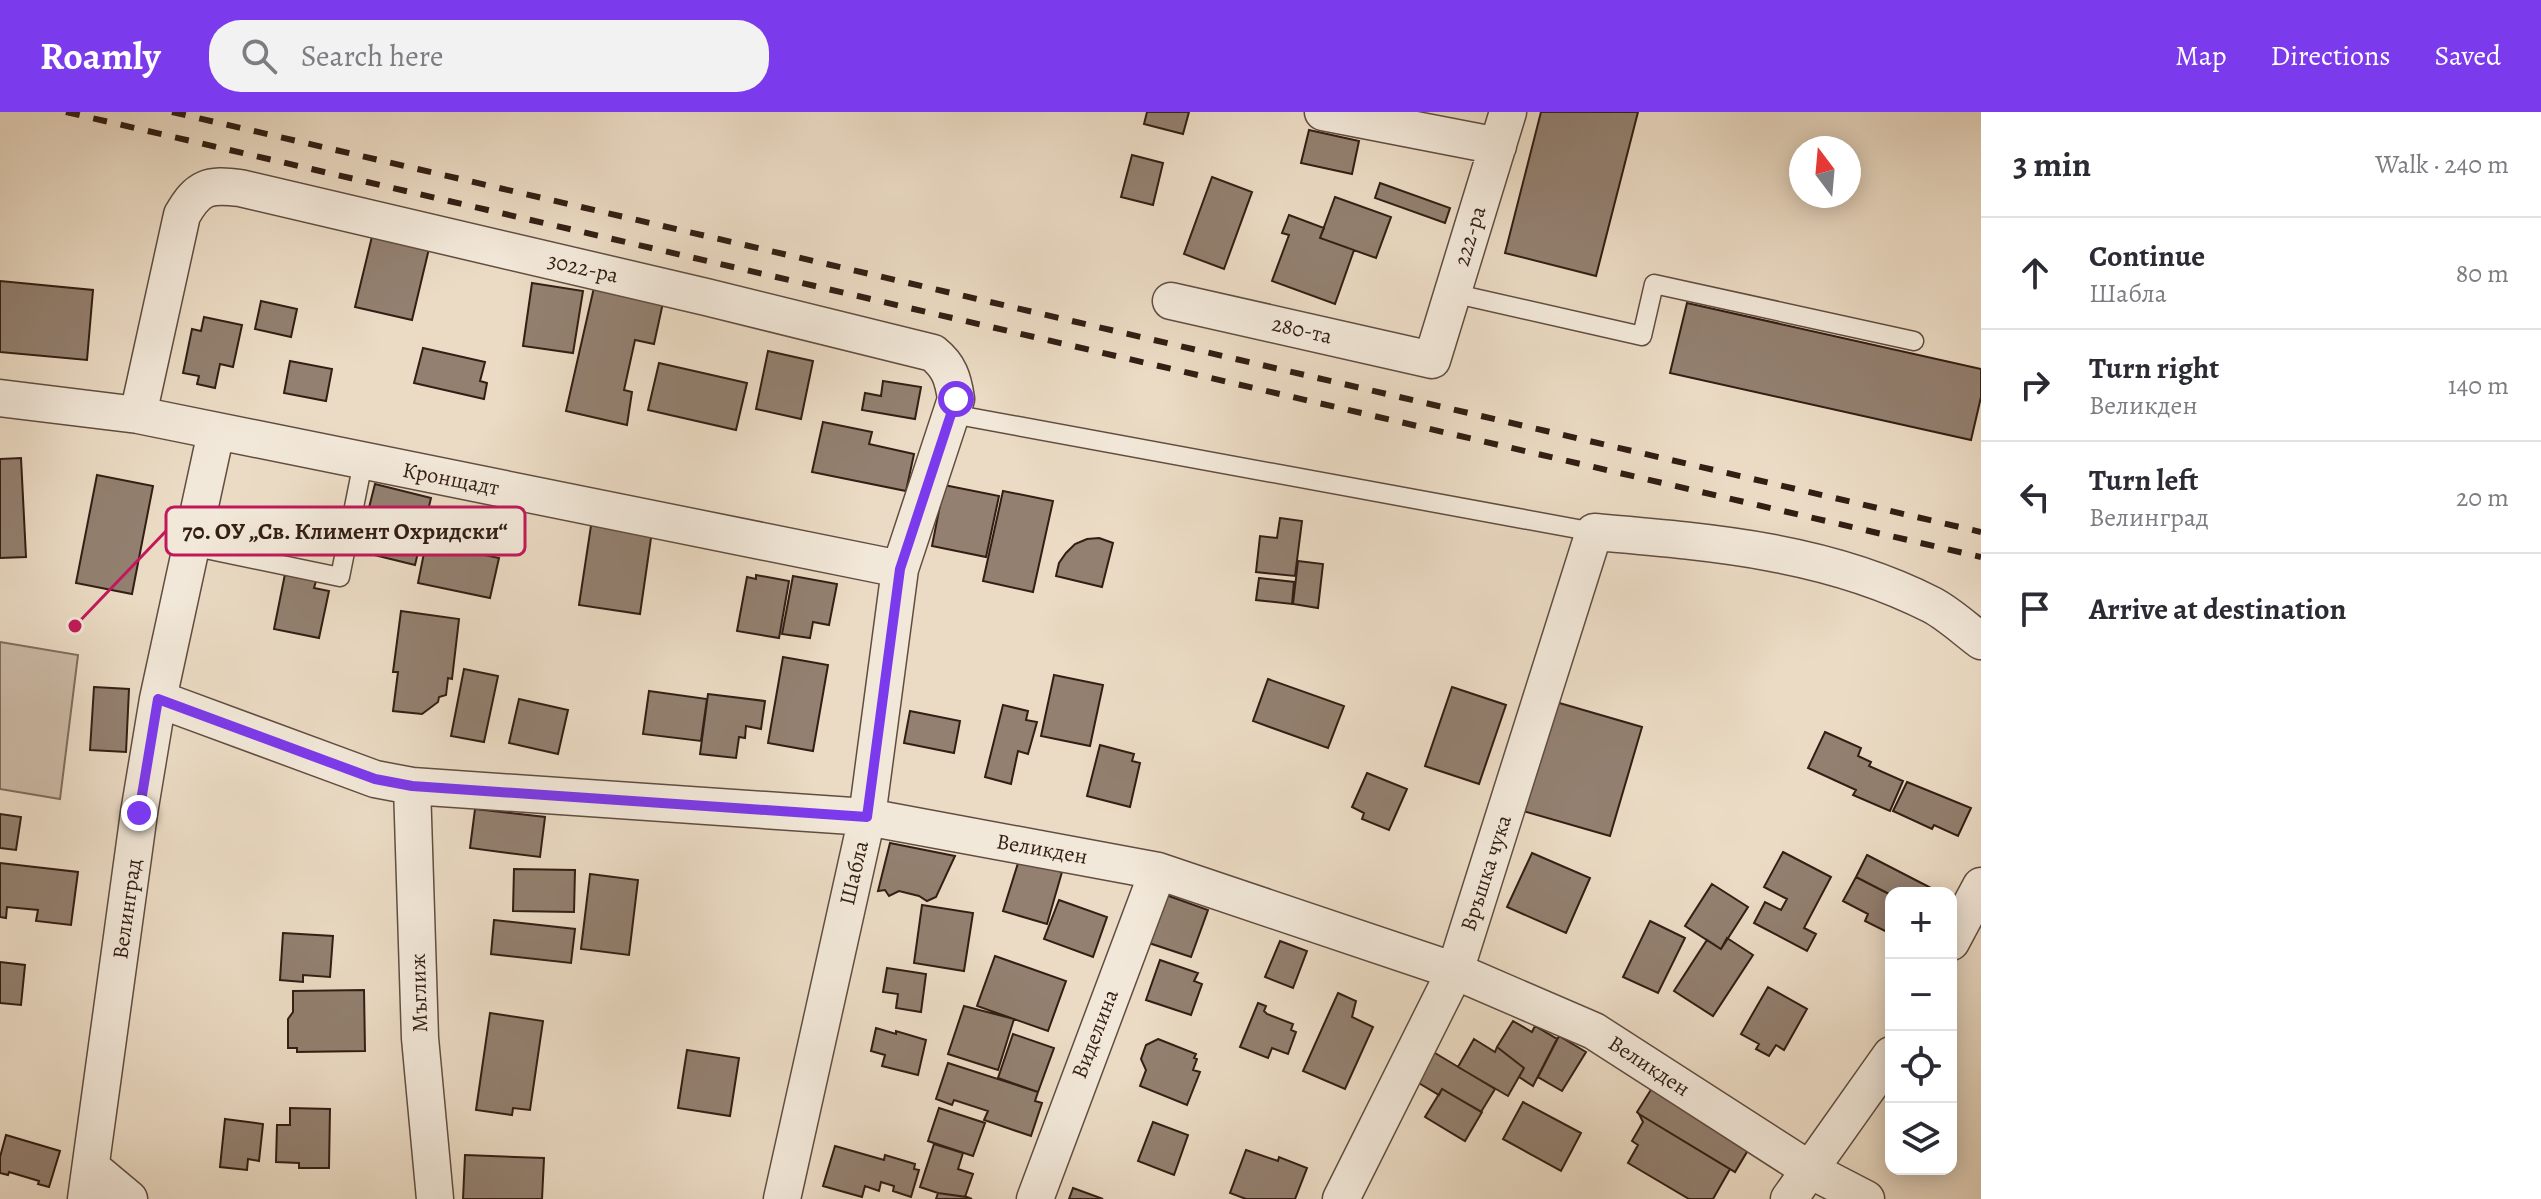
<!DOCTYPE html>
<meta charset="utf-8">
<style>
body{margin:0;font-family:Alegreya,serif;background:#f2f2f3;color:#2b2b33}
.controls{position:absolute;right:24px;bottom:24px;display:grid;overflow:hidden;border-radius:16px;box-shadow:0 4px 20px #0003}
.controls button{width:72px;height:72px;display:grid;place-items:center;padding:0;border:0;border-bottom:2px solid #e1e1e2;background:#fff;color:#2b2b33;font:40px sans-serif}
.compass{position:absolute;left:1789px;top:24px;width:72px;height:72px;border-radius:50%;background:#fff;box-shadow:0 4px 20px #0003;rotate:344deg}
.stop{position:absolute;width:24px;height:24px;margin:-18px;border:6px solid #7c3aed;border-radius:50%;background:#fff}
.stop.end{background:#7c3aed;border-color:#fff;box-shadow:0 2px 8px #0008}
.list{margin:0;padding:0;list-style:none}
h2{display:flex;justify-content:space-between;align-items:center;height:104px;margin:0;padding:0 32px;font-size:34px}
h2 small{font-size:26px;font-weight:400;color:#7c7c81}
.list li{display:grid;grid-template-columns:52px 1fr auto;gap:24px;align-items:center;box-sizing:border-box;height:112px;padding:0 32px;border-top:2px solid #e1e1e2}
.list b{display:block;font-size:30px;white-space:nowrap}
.list p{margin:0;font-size:26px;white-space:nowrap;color:#7c7c81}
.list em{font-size:26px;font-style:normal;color:#7c7c81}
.icon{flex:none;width:44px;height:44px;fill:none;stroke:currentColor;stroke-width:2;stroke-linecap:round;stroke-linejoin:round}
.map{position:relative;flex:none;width:1981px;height:1087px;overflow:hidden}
header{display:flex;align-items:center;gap:48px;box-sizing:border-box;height:112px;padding:0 40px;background:#7c3aed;color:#fff}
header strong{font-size:38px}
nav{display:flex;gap:44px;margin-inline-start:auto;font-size:28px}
.search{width:560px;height:72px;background:#f2f2f3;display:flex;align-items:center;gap:20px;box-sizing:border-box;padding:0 28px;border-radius:32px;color:#7c7c81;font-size:30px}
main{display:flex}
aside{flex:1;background:#fff}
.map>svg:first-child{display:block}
</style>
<header>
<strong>Roamly</strong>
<div class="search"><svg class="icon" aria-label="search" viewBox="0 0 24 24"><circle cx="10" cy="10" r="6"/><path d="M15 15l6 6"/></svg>Search here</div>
<nav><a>Map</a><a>Directions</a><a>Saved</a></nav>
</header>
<main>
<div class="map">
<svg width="1981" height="1087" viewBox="0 0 1981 1087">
<rect width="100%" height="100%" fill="#ebdbc4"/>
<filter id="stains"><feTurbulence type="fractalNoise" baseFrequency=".0025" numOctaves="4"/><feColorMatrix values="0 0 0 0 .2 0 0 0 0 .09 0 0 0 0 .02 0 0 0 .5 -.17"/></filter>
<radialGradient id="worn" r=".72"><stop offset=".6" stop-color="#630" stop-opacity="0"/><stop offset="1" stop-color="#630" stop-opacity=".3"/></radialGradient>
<path fill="#ccbba6" stroke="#806c5d" stroke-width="2" d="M0 530 78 543 60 687 0 677Z"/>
<path fill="#938070" stroke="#331e14" stroke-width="2" d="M1147 0H1189L1183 22 1144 12Z
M1541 0H1638L1596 164 1505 141Z
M1309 18 1359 29 1352 62 1301 51Z
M1132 43 1163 51 1153 93 1121 85Z
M1212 65 1252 80 1224 157 1184 142Z
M1380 71 1450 96 1445 111 1375 86Z
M1335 85 1391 105 1376 146 1320 126Z
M1289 103 1324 116 1320 126 1354 138 1335 192 1272 169 1289 123 1282 121Z
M375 112 432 124 412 208 355 195Z
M0 169 93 178 87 248 0 240Z
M532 171 583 179 573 241 523 234Z
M595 171 664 186 654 232 635 228 624 278 632 280 627 313 566 299Z
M261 189 297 197 291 225 255 217Z
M1687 191 1981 257V285L1971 328 1670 261Z
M204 205 242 213 233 255 220 252 215 276 197 272 199 264 183 261 192 217 201 219Z
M423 236 485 250 480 269 487 271 484 287 414 271Z
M768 239 813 249 801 307 756 297Z
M290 249 332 257 326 289 284 281Z
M659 251 747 271 736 318 648 298Z
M883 269 921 275 915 307 862 298 865 281 881 284Z
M823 310 872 320 869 332 914 342 906 379 812 360Z
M21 346 26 445 0 446V347Z
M97 363 153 374 132 482 76 471Z
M375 372 431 386 415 453 358 439Z
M944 373 999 384 986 445 932 434Z
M1003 379 1053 389 1033 480 983 469Z
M1280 406 1302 409 1295 464 1256 460 1260 424 1277 426Z
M592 407 652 419 640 502 579 493Z
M1099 426 1113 431 1102 475 1056 464 1059 451 1066 441 1075 432 1087 427Z
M426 431 499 446 490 486 418 471Z
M1298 449 1323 452 1318 496 1293 492Z
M285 462 316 469 314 476 329 479 319 526 274 517Z
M756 463 789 469 779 526 737 519 747 465 756 467Z
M793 464 837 472 829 513 813 510 810 526 782 522Z
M1259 466 1294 470 1292 492 1256 488Z
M401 499 459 507 452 567 448 566 446 583 439 585 438 590 422 602 393 599 398 560H393Z
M783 545 828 553 813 639 768 631Z
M464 557 498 564 484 630 451 624Z
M1054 563 1103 573 1090 634 1041 624Z
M1268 567 1344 594 1328 636 1253 609Z
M94 575 129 577 126 640 90 638Z
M1452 575 1506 593 1479 672 1425 654Z
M649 579 707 587 701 629 643 622Z
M708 582 765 589 761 617 746 614 745 626 739 625 736 646 700 642Z
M519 587 568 598 558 642 509 631Z
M1549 588 1642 615 1610 724 1516 697Z
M1003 593 1028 599 1026 608 1037 610 1028 642 1018 639 1011 672 985 665Z
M910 599 960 609 954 641 904 631Z
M1825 620 1861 636 1858 644 1871 650 1869 654 1903 669 1890 699 1853 683 1856 678 1808 656Z
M1100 633 1134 642 1132 649 1140 651 1130 695 1087 684Z
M1367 661 1407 677 1389 718 1362 707 1364 701 1352 695Z
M1907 670 1971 696 1958 724 1934 713 1932 717 1893 699Z
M475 697 545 705 540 745 470 736Z
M0 702 21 705 16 738 0 736Z
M890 731 955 744 936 785 927 789 919 784 899 779 889 784 885 778 878 779Z
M1783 740 1831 765 1804 816 1816 822 1807 839 1754 811 1765 790 1781 798 1787 787 1764 775Z
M1532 741 1590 766 1566 821 1507 795Z
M1867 743 1935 778 1934 781 1891 783 1856 765Z
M1019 748 1062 760 1047 812 1003 799Z
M0 751 78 760 71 813 36 809 38 798 7 795 6 806 0 805Z
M514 757 575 758 574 800 513 799Z
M590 762 638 768 629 843 581 837Z
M1856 765 1891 783V822L1865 809 1868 802 1843 789Z
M1712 772 1748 795 1721 837 1685 814Z
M1166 783 1208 798 1191 845 1149 831Z
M1059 788 1107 805 1093 845 1044 827Z
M922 793 973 801 964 859 914 851Z
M494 808 575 817 571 851 491 842Z
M1650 809 1685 826 1658 881 1623 865Z
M283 821 333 824 330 865 303 863V870L280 868Z
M1727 826 1753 843 1713 904 1674 879 1707 828 1721 837Z
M1280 829 1307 839 1293 876 1265 865Z
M995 844 1066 869 1048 919 977 894Z
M1160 848 1198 861 1194 869 1202 872 1191 903 1146 888Z
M0 850 25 853 21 893 0 891Z
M887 856 926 862 921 900 896 896 898 882 883 880Z
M1768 875 1807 897 1784 938 1776 933 1769 944 1756 937 1759 932 1741 922Z
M364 878 365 939 297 940V936H288V907L293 900V879Z
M1338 881 1356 889 1352 905 1373 915 1345 977 1303 959Z
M1258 891 1266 894 1264 899 1267 902 1293 912 1291 918 1296 920 1288 942 1272 936 1268 946 1240 935Z
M964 894 1014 907 998 958 948 942Z
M490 901 543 909 530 998 513 996 512 1003 476 998Z
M1513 909 1532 920 1535 914 1557 927 1533 974 1519 965 1524 956 1497 935Z
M876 916 896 922V919L926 928 918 963 882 954 885 943 871 939Z
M1013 922 1054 936 1038 980 998 966Z
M1559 924 1586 940 1562 979 1538 965Z
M1158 927 1196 942 1194 946 1197 947 1193 958 1200 960 1187 993 1140 974 1146 958 1141 947 1146 933Z
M1474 927 1495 940 1497 935 1524 956 1508 984 1458 955Z
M687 938 739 946 730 1004 678 996Z
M1430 938 1495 977 1481 1000 1442 977 1439 983 1412 967Z
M948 951 1038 980 1035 989 1042 991 1031 1024 984 1008 988 999 954 988 952 993 936 987Z
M1657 968 1754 1028 1735 1060 1639 1002 1637 1000Z
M1442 977 1482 1000 1465 1029 1425 1005Z
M1523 990 1581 1021 1561 1059 1503 1027Z
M290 996 330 997 329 1056H299V1051L276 1050 277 1013H290Z
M939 996 985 1011 973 1044 928 1029Z
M1639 1002 1730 1057 1713 1087H1689L1628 1051 1638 1033 1632 1029 1643 1010Z
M225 1007 263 1012 259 1049 248 1047 247 1058 220 1055Z
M1153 1010 1188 1023 1174 1063 1138 1049Z
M6 1023 60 1039 49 1075 38 1072 39 1069 9 1060 8 1063 0 1061V1045Z
M934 1032 963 1041 958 1057 973 1062 965 1085 938 1081 920 1075Z
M835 1034 884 1048 885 1043 915 1052 914 1057 919 1058 911 1085 893 1079 894 1074 881 1070 879 1079 865 1074 862 1085 823 1074Z
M1246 1038 1278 1049 1279 1045 1307 1056 1295 1087H1246L1230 1081Z
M465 1043 544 1046 542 1087H463Z
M1073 1076 1103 1087H1069Z
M938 1081 967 1085 972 1087H936Z"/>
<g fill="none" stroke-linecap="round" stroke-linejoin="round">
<defs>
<path id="service" d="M1452 181 1642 224 1654 172 1914 229
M952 302 1594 420
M191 434 340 465 363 350"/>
<path id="minor" d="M1323 0 1498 34
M1171 189 1432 248 1508 0
M0 286 138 303 900 457
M138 303 182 103C198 75 208 72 240 76L706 185 933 241C949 254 953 266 956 287L900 457 867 705 782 1087
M158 587 375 667 412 674 867 705 1158 759 1455 859 1594 919 1810 1058 1866 1087
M412 674 420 926 435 1087
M1951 830 1981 774
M92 1056 129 1087
M86 1087 139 701 158 587 216 320
M1035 1087 1158 759
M1341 1087 1455 859 1594 420C1710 430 1827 439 1932 493 1949 502 1965 517 1981 529
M1789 1087 1891 943"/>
</defs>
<use href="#service" stroke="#614d40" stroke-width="21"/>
<use href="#minor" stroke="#614d40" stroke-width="39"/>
<use href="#service" stroke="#f2e8d9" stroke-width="18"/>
<use href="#minor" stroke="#f2e8d9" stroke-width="36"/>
<path stroke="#331e14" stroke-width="6" stroke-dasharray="14 14" stroke-linecap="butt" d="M66 0 1981 445
M172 0 1981 420"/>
</g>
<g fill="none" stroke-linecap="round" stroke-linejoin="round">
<path stroke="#7c3aed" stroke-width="10" d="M139 701 158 587 375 667 412 674 867 705 900 457 956 287"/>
</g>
<g text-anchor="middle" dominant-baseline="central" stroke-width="6" stroke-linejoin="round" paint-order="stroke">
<g font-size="22" fill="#331e14" stroke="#f2e8d9">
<text transform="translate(1470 124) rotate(-73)">222-ра</text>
<text transform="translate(583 156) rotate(13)">3022-ра</text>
<text transform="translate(1302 218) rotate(13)">280-та</text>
<text transform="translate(451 367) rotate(11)">Кронщадт</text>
<text transform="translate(1042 737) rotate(10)">Великден</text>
<text transform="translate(854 761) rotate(-77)">Шабла</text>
<text transform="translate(1486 761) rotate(-72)">Връшка чука</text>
<text transform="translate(127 797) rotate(-82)">Велинград</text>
<text transform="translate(419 881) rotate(-92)">Мъглиж</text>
<text transform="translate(1095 922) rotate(-69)">Виделина</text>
<text transform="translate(1649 954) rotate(33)">Великден</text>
</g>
</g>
<path fill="none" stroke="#c2185b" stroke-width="3" d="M75 514L166 419"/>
<circle fill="#c2185b" stroke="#f2e8d9" stroke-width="3" cx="75" cy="514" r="8"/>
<rect fill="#f2e8d9" stroke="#c2185b" stroke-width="3" x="166" y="395" width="359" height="48" rx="8"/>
<g font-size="24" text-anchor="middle" font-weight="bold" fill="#331e14">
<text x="345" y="427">70. ОУ „Св. Климент Охридски“</text>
</g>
<rect width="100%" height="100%" filter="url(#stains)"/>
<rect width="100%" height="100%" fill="url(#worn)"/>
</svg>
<div class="controls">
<button>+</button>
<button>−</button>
<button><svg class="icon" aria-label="locate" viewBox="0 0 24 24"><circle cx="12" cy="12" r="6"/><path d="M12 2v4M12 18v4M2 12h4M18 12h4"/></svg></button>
<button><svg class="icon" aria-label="layers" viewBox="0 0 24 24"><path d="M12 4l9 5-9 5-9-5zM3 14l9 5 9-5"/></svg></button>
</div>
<svg class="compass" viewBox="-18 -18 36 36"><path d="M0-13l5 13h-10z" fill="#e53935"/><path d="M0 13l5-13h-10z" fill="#7c7c81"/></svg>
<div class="stop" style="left:956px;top:287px"></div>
<div class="stop end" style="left:139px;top:701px"></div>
</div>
<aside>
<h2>3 min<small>Walk · 240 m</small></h2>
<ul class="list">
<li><svg class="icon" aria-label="ahead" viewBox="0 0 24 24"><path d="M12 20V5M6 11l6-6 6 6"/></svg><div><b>Continue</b><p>Шабла</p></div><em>80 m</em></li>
<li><svg class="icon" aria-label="right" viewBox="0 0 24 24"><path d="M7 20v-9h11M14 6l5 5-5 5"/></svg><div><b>Turn right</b><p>Великден</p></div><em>140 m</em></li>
<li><svg class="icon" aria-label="left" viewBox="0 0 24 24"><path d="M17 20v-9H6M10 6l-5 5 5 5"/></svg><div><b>Turn left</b><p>Велинград</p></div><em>20 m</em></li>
<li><svg class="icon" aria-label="arrive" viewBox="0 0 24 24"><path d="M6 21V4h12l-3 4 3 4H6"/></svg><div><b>Arrive at destination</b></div></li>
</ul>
</aside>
</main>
